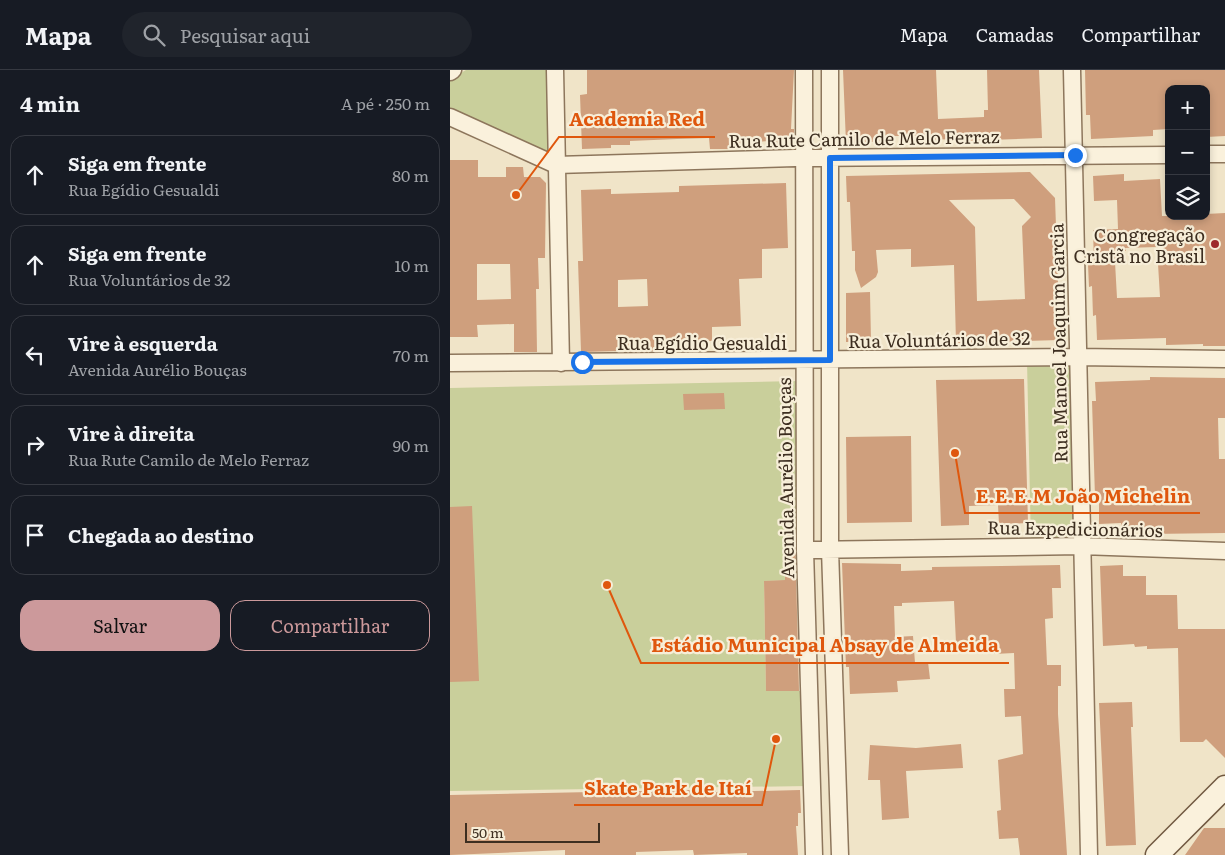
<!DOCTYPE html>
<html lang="pt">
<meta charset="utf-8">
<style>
body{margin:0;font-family:Literata,serif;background:#20242c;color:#f1f3f6}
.controls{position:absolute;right:15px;top:15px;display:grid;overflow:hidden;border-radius:10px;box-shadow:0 2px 8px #0003}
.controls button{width:45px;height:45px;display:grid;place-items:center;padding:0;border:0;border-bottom:1px solid #363941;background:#171b24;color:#f1f3f6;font:25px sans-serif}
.scale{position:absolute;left:15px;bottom:12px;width:135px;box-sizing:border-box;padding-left:5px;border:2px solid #3d2e20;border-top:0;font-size:14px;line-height:18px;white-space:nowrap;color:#3d2e20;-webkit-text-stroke:4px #f7eed8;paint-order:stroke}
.stop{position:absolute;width:15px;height:15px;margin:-11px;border:4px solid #1a73e8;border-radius:50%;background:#fff}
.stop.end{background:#1a73e8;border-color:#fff;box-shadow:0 1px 5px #0008}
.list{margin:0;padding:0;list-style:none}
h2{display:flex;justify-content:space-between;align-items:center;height:65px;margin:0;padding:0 20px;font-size:21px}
h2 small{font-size:16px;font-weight:400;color:#9ea1a6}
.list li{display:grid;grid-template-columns:32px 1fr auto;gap:15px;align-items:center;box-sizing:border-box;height:80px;margin:0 10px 10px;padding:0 10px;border:1px solid #363941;border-radius:15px}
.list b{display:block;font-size:19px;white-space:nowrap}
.list p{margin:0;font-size:16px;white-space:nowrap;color:#9ea1a6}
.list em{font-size:16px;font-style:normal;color:#9ea1a6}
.actions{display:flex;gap:10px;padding:15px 20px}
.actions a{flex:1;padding:11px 0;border:1px solid #cc999b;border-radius:15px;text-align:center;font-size:18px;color:#cc999b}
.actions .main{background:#cc999b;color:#111}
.icon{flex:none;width:28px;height:28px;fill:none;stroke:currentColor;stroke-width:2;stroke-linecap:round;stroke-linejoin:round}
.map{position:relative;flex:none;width:775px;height:785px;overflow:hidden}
header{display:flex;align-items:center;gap:30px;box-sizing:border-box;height:70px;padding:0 25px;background:#171b24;border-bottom:1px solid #363941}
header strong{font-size:24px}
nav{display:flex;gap:28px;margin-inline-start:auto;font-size:18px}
.search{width:350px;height:45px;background:#20242c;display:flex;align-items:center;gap:12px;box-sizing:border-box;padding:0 18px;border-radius:28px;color:#9ea1a6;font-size:19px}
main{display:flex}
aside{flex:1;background:#171b24}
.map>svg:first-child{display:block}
</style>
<header>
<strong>Mapa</strong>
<div class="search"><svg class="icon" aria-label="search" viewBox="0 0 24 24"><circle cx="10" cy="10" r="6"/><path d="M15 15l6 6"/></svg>Pesquisar aqui</div>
<nav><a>Mapa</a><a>Camadas</a><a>Compartilhar</a></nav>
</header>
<main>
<aside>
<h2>4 min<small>A pé · 250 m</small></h2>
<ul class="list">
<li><svg class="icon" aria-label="ahead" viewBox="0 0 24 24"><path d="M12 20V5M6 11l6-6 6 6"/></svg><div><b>Siga em frente</b><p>Rua Egídio Gesualdi</p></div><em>80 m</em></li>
<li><svg class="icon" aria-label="ahead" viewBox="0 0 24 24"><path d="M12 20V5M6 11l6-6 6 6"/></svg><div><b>Siga em frente</b><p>Rua Voluntários de 32</p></div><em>10 m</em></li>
<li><svg class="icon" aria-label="left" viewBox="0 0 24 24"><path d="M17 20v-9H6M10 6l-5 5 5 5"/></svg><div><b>Vire à esquerda</b><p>Avenida Aurélio Bouças</p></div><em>70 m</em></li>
<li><svg class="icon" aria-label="right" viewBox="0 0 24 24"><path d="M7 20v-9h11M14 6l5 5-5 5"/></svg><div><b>Vire à direita</b><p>Rua Rute Camilo de Melo Ferraz</p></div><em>90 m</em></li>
<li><svg class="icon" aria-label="arrive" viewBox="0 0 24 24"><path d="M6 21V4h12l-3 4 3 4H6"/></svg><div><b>Chegada ao destino</b></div></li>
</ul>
<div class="actions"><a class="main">Salvar</a><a>Compartilhar</a></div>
</aside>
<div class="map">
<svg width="775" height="785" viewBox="0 0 775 785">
<rect width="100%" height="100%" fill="#f0e4c8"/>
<path fill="#c9cf9b" d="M16 0H101L103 92 0 42V9Z
M624 290 628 473 581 474 577 291Z
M348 311 351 463 335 464V487H351L352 510 314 511 316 621H356L358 716 0 721V318Z"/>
<path fill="#cf9f7d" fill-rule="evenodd" d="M137 0H344L341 59H344V76L318 75 319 71 282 74V79H260L259 68 227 69 180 71V75H161V78L132 79 130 25 137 24Z
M393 0H486L488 49 534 47V40H538L537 0H589L592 68 510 71V69L468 70V66H440V71L396 73Z
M635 0H775V66L756 67V19H719L718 59 703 60V66L641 69 640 45H636Z
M0 90H28V107H56V97H73L74 107H90L96 113 95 188H88L89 219H86L87 282H64V254L27 255 28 267H0ZM27 194H60L61 229 27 230Z
M580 102 605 128 610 270 506 273 504 195 461 197V179L426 180 428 202 426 207 411 218 405 200V181H402L400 132H397L396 106ZM564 129 581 147 572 156 575 229 527 231 525 157 499 130Z
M674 104V111L710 109 712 146H756V144L775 143V276H753V274L716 275V268L647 270 646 245 643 246 642 216 639 217 638 194 644 193 643 160 668 159 667 130 644 131 643 106ZM707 177 710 227 667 228 665 192H670L669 181H676L675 178Z
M336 113 338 178 312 179V208L289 209 291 256 262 257V271H222V281H196V276L169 277V281L131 282 128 191H133L131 120 161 119V124L229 122V116ZM197 209 198 236 168 237V210Z
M420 222 421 271 396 272V223Z
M700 307 775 308V348H768L769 389H775V463L700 464 701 461 687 462V456L671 457V453L649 454V427H645L642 331H646L645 312 700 310Z
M574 309 578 453 549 454 548 435 519 436V455L491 456 486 310Z
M274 323 275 339 234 340 233 324Z
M461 366 462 452 397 453 396 367Z
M22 436 29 611 0 612V437Z
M335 464H345L349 621H316L314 511 335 510Z
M392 493 451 494V501L482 500V497L610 495 611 518H602L603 548 595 549 597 595H611V616H608V644L617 785H570L568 768 549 769 547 741 551 740 548 690 573 684 571 646 555 647 554 619H565L564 583 544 584V572L506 573 504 531 452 533V536H444L445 567 463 566 465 593 478 592 480 609 447 611 448 622 400 624 399 597H396Z
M673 495V506H696V525H727L728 559H775V688L756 669 753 672H730L728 578 697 579V576L685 577 684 574 653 576 650 496Z
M682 632 683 657H681L686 775 656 776 649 633Z
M511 674 513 698 456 701 459 748 432 750 430 710H418L420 675 466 678Z
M238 720H266V722L350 720 351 743H348V756H346L348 785H297V783L244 785 243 780 186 782V785H115V780L0 785V725Z
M754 758H775V785H735Z"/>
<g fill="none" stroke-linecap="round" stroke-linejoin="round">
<defs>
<path id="street" d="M105 0 111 293
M354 0 355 480 364 785
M380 0V479L390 785
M622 0 639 785
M0 2 3 0
M0 47 106 95 345 88 719 85
M756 84H775
M0 293 627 287 775 289
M355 480 631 476 775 481"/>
<path id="secondary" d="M707 785 775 717"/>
</defs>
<use href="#street" stroke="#8d765c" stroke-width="19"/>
<use href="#secondary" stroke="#6f573f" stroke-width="25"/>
<use href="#street" stroke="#faf1dc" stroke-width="16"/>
<use href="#secondary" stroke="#faf1dc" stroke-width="22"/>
</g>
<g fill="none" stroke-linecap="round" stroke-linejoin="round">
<path stroke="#1a73e8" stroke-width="6" d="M132 292 380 290V88L625 85"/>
</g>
<circle fill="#9e2a2b" stroke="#f7eed8" stroke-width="2" cx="765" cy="174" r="5"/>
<g text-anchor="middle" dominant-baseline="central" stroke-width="4.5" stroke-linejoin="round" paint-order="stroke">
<g font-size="18" fill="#3d2e20" stroke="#f7eed8">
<text transform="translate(414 68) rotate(-1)">Rua Rute Camilo de Melo Ferraz</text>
<text transform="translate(489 269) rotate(-1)">Rua Voluntários de 32</text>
<text x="252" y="272">Rua Egídio Gesualdi</text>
<text transform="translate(608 273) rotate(-91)">Rua Manoel Joaquim Garcia</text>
<text transform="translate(335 408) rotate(-91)">Avenida Aurélio Bouças</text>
<text transform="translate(625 458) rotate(1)">Rua Expedicionários</text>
</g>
<g font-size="18" fill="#3d2e20" stroke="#f7eed8" text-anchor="end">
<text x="755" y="164">Congregação<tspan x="755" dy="21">Cristã no Brasil</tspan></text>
</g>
</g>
<path fill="none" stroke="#df570d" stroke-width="2" d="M66 125L109 67H265M505 383L515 443H750M157 515L191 593H559M326 669L312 735H124"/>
<g fill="#df570d" stroke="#f7eed8" stroke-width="2">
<circle cx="66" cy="125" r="5"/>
<circle cx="505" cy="383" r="5"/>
<circle cx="157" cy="515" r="5"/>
<circle cx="326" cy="669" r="5"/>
</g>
<g font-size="19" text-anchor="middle" font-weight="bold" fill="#df570d" stroke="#f7eed8" stroke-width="4.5" stroke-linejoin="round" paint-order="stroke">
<text x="187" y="56">Academia Red</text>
<text x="633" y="433">E.E.E.M João Michelin</text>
<text x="375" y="582">Estádio Municipal Absay de Almeida</text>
<text x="218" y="725">Skate Park de Itaí</text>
</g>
</svg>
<div class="controls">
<button>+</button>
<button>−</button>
<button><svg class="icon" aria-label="layers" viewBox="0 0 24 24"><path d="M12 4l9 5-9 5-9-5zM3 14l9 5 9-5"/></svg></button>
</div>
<div class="scale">50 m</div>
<div class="stop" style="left:132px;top:292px"></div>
<div class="stop end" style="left:625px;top:85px"></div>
</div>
</main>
